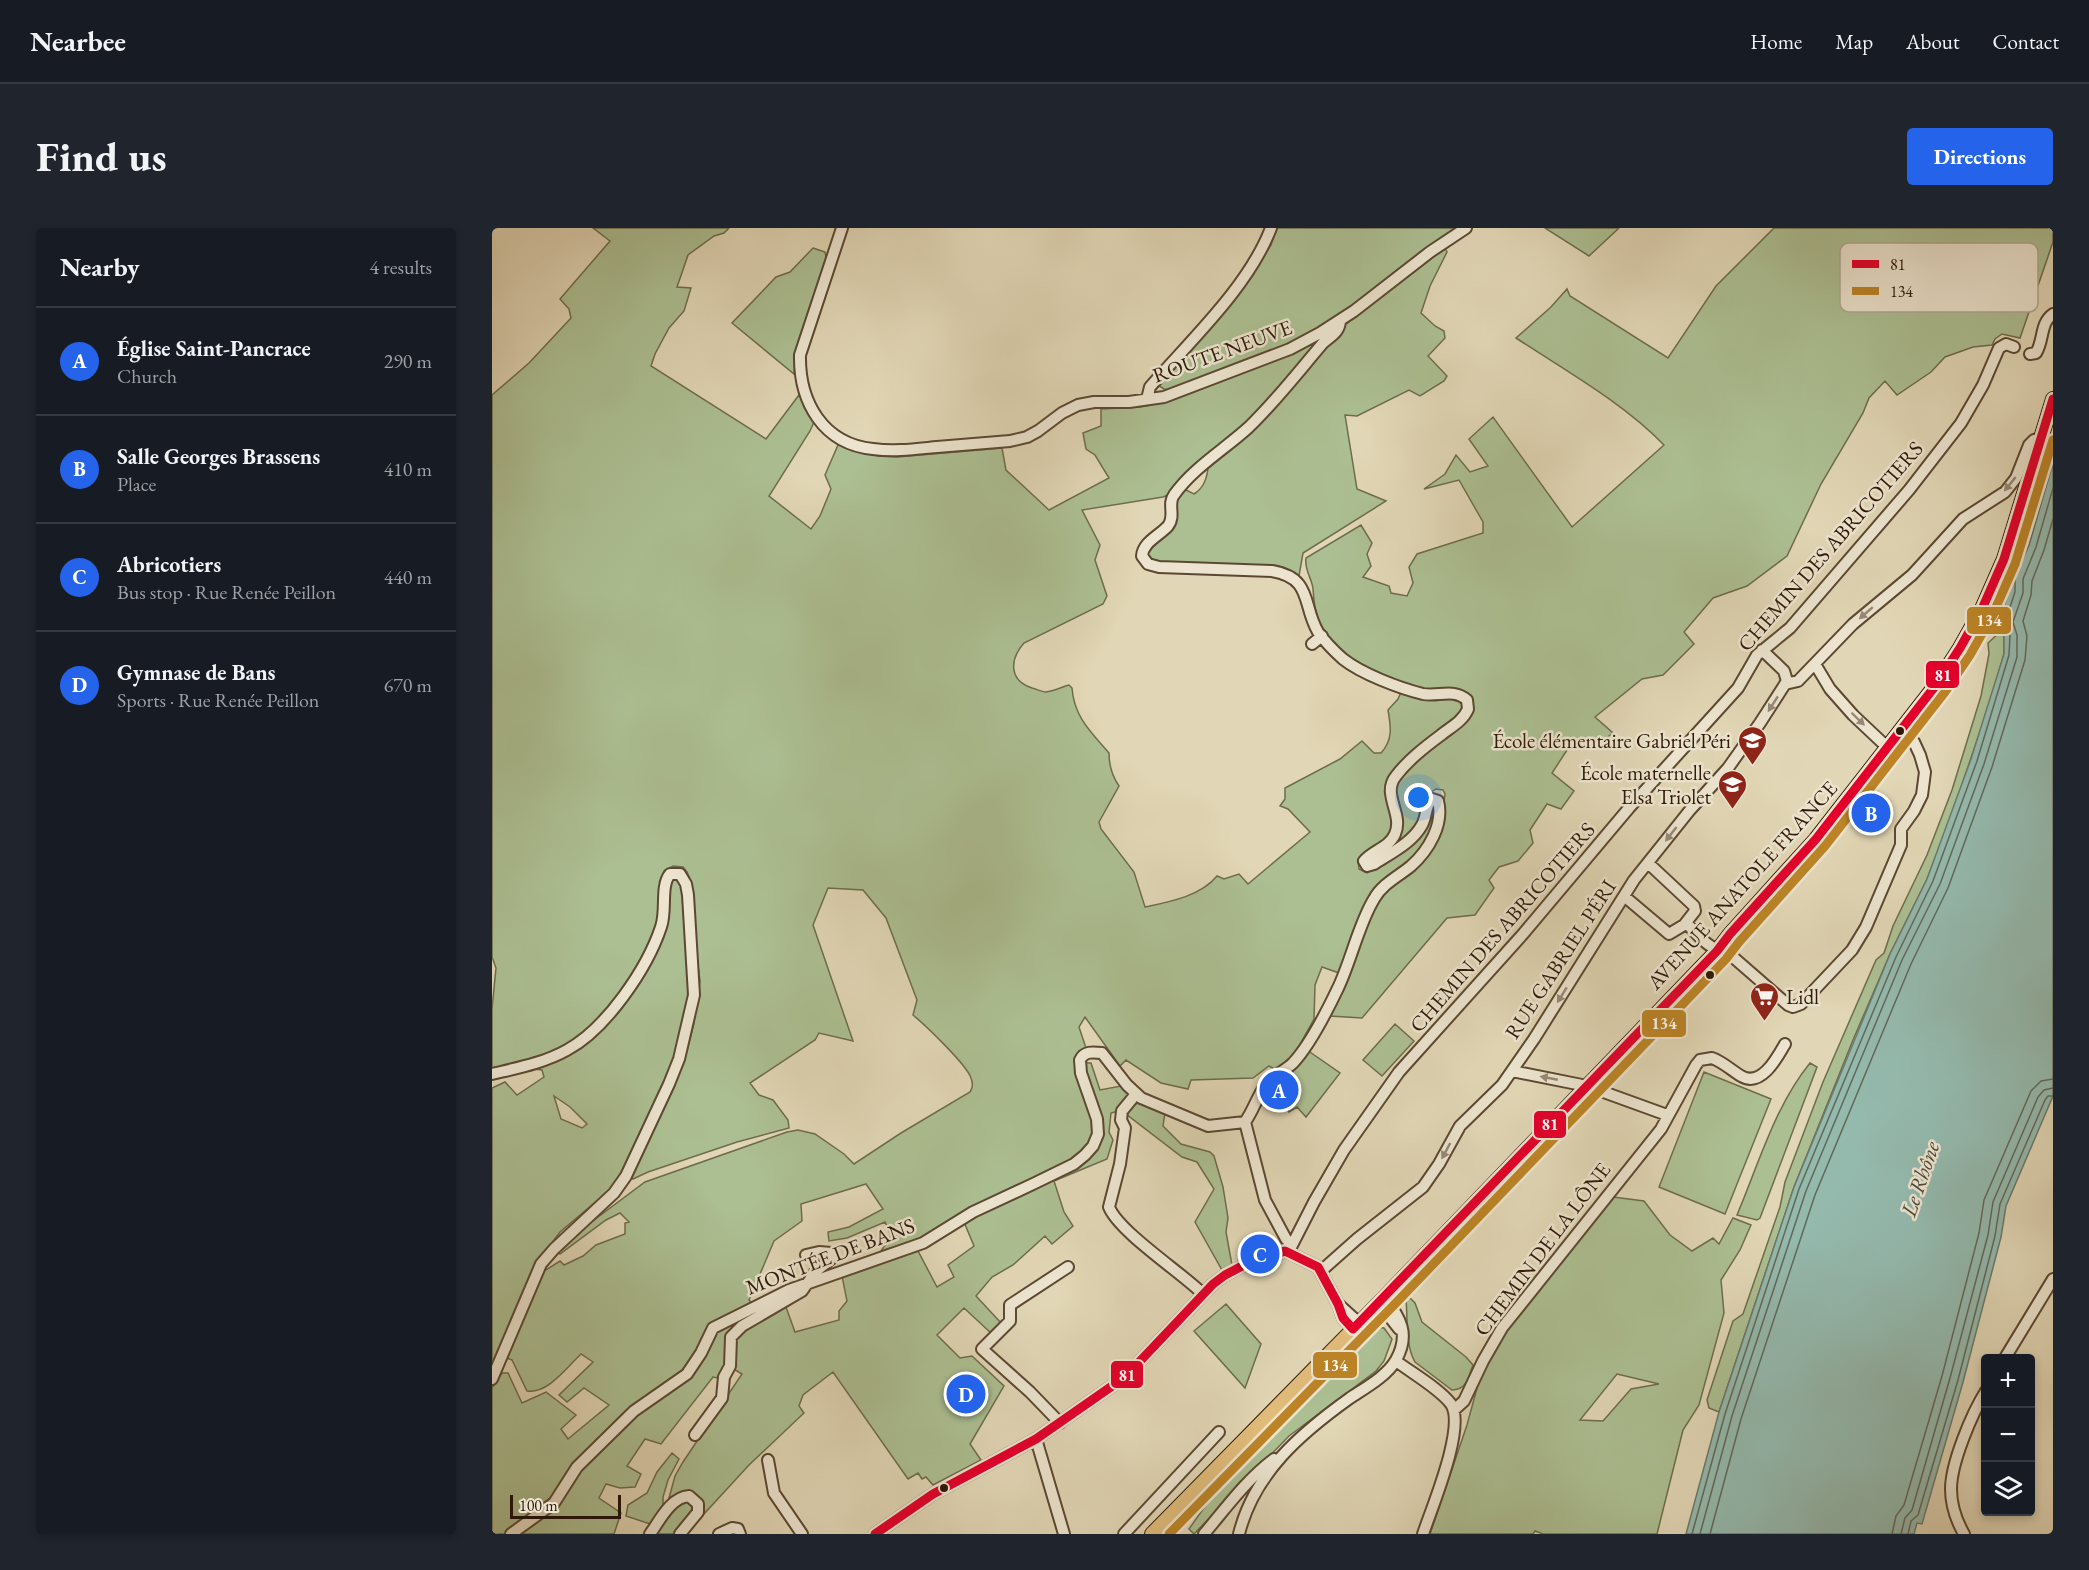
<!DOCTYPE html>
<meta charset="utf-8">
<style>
body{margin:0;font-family:"EB Garamond",serif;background:#20242c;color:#f1f3f6}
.controls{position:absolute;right:18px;bottom:18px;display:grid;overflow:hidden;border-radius:6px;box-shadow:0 3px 9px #0003}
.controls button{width:54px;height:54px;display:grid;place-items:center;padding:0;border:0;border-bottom:2px solid #363941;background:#171b24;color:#f1f3f6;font:30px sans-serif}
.scale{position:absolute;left:18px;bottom:15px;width:111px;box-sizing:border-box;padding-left:6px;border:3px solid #2f1807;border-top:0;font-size:16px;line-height:21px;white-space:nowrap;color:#2f1807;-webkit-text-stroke:4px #ece4cf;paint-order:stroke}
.you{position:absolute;left:927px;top:570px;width:21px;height:21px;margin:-15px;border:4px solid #fff;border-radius:50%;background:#1a73e8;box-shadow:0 0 0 9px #1a73e833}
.badge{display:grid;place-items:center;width:39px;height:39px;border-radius:50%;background:#2563eb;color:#fff;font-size:20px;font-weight:700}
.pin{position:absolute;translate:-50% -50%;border:3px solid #fff;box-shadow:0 2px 6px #0006}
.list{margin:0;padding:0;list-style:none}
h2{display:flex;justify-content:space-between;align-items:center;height:78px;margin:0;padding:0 24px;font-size:26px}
h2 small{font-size:20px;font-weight:400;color:#9ea1a6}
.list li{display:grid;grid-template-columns:39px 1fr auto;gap:18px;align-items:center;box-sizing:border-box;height:108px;padding:0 24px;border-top:2px solid #363941}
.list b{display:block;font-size:22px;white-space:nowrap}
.list p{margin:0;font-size:20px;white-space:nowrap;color:#9ea1a6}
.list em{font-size:20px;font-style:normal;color:#9ea1a6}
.icon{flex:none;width:33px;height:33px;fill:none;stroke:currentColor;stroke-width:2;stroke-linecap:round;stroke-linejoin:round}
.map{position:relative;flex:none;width:1561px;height:1306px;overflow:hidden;border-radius:6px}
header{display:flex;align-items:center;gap:36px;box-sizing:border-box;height:84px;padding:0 30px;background:#171b24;border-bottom:2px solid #363941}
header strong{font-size:28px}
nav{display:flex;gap:33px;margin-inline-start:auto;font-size:21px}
.intro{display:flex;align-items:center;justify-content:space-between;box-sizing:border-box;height:144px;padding:0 36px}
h1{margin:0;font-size:42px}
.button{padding:15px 27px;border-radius:6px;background:#2563eb;color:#fff;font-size:21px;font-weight:700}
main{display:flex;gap:36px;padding:0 36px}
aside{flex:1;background:#171b24;border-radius:6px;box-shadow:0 3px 9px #0003}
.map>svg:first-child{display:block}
</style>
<header>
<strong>Nearbee</strong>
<nav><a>Home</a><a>Map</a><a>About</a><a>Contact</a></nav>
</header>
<div class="intro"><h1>Find us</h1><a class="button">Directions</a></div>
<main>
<aside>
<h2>Nearby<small>4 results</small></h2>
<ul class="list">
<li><span class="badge">A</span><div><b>Église Saint-Pancrace</b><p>Church</p></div><em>290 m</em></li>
<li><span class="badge">B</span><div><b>Salle Georges Brassens</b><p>Place</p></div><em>410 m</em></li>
<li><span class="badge">C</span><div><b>Abricotiers</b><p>Bus stop · Rue Renée Peillon</p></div><em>440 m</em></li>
<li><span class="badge">D</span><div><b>Gymnase de Bans</b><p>Sports · Rue Renée Peillon</p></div><em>670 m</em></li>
</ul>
</aside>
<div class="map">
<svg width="1561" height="1306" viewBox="0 0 1561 1306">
<rect width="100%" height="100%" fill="#e1d6b5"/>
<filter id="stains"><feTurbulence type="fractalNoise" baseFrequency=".00333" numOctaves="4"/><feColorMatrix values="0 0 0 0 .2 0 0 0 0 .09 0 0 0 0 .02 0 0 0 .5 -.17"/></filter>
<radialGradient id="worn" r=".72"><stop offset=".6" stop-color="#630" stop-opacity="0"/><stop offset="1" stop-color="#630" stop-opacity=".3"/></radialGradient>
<path fill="#acbf92" stroke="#6e6c4c" stroke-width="1.5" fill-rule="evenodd" d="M101 0H237L232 5 222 8 196 27 185 59 199 60 192 83 177 100 163 126 159 138 274 211 307 167 322 194 318 203 277 268 319 301 328 288 339 261 333 247 346 217 386 228 405 229 510 220 514 242 557 282 617 250 603 227 594 221 591 205 609 198V181L648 179 678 173 779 134 822 115 825 117 765 186 676 267 671 269 590 282 608 317 603 332 615 368 611 376 532 415C518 431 516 452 540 460 544 461 550 464 554 464 561 463 570 459 577 457L580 460C582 489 599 504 617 525 617 537 620 548 627 558L607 594 609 601 642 644 653 679C677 674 709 668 725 648L732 651 747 646 756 656 818 604 796 581 788 578 793 571V560L848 531 870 513 882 525H889C901 512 899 499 896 482L906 471 910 462 958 468 970 473 971 482 905 540 898 609 866 632 867 641 875 645 907 624 941 577 943 579 939 603 926 626 887 658 850 746 830 739 823 757 822 791 801 829 784 842 777 838 761 850 699 852 696 861 669 855 634 832 628 838 593 789 587 799 594 820 587 829 604 896 597 919 587 929 540 954 466 987 428 1011 389 1023 399 1008 393 994 355 1010 337 1013 336 1004 357 999 391 981 374 956 309 976 310 993 282 1013 257 1072 260 1075 216 1099 211 1107 209 1120 193 1144 154 1168 59 1272 30 1295 13 1306H0V1160L10 1145H16L30 1175 54 1164 84 1187 69 1201 76 1211 117 1177 92 1160 75 1174 67 1167 101 1134 89 1126C75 1139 56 1166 35 1163L20 1132 15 1130 49 1045 68 1033 72 1037 91 1028 104 1017 133 1006V995L137 994 128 985 114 992 68 1026 64 1023 90 1001 153 954 295 904 306 902 323 906 352 926 362 936 409 905 478 864C481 859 481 856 479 850 475 837 433 797 421 787L425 772 394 690 371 662 336 660 321 697 361 813 327 805 323 812 258 855 267 867 281 872 296 892 297 900 245 914 156 944 141 951 138 948 175 873 195 823 202 795 208 753 201 698 199 654 195 644 191 639 181 638 172 643 169 656 171 673 158 720 125 770 99 798 72 820 0 843V781L4 740 0 729V167L37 135 79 90 77 81 68 71 118 13Z
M784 0H964L905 42 849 87 820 104 780 123 678 162 672 161 667 158 749 61 779 17Z
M1053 0H1127L1097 28Z
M1282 0H1561V14L1528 110 1510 106 1503 111 1500 117 1481 119 1453 129 1439 144 1405 167 1393 153 1377 170 1371 185 1329 256 1295 328 1255 358 1221 370 1192 404 1202 416 1171 447 1150 451 1103 489 1121 505 1100 521 1077 519 1060 545 1082 563 1069 581 1055 576 1038 602 1041 615 1026 633 1007 639 997 652 1002 660 983 687 955 690 870 790 838 788 856 749 883 676 948 602 953 566 951 562 944 561 938 565 929 592 910 615 904 613 903 570 905 551 980 483 981 472 977 466C956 455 949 467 933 462 897 454 847 431 829 397 823 386 822 374 821 361 820 350 812 342 814 330L869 297 880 315 875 326 879 338 871 349 897 358 899 365 915 368 921 355 917 339 925 326 991 305V294L967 252 932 261 953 246 964 227 978 244 996 238 977 211 1001 189 1080 299 1172 217C1130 174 1074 143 1024 110L1059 79 1075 61 1078 68 1176 130 1224 58Z
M321 20 333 24 335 34 304 124 302 146 240 95 284 49 298 44Z
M953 20 955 24 938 58 929 85 943 98 952 103 953 110 936 128 955 148 952 153 928 168 917 162 865 188 853 187 865 261 894 273 811 325 807 348 788 339 664 334 655 329C658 316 662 319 669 310 678 299 679 275 690 260L702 266C712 260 715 250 716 240L771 190 834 117 846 110 853 97Z
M1510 402 1512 408V426L1499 471 1460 586 1435 651 1398 726 1361 812 1302 959 1227 1184 1217 1180 1215 1172 1241 1093 1251 1086 1288 979 1293 954 1331 854 1384 732 1392 725 1401 698 1435 627 1460 562 1489 468 1497 426 1496 415Z
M180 650 188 651 191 658 199 756 184 826 173 856 132 940 120 960 68 1004 44 1036 0 1140V860L13 854 25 867 52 849 50 842 42 841V838L77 826 155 737 174 702 176 665ZM62 868 78 879 95 896 90 900 69 891Z
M903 796 922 813 890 848 871 832Z
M815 822 848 845 814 889 805 879 797 884 793 878 800 874 797 870 800 867 785 850Z
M594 835H599L608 862 629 858 637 868 626 883 619 885 617 904 621 912 615 931 562 953 572 984 581 998 560 1016 553 1008 521 1037 500 1049 484 1068 510 1096 500 1106 472 1080 445 1107 468 1130 480 1128 512 1158 478 1216 489 1232 441 1257 434 1249 430 1251 426 1245 416 1251 341 1144 311 1167 307 1178 312 1185 257 1237 211 1287V1280L192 1265 177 1270 183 1248 191 1234 250 1146 240 1140 242 1113 250 1102 294 1079 303 1104 347 1092V1083L355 1073 350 1048 426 1023 445 1059 462 1049 456 1037 482 1018 472 994 556 954 598 930 604 923 609 914 611 904 610 892 591 840Z
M1318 835 1325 839 1268 990 1265 992 1245 987C1267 935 1283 878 1318 835Z
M1212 844 1279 871 1233 986 1167 959Z
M648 875 673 885 671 898 689 916 718 924 722 928 731 959 736 990 734 1004 740 1037 730 1042 703 994 722 961 705 934 690 929 634 886 642 876Z
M1121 969 1152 973 1178 1007 1200 1023 1221 1010 1227 1016 1241 990 1259 997 1248 1022 1229 1052 1232 1085 1207 1177 1191 1202 1165 1306H1051L1043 1303 1041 1306H938L975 1197 988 1149 1007 1112ZM1125 1146 1167 1156 1139 1161 1111 1193 1088 1192Z
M291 1068 241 1101 230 1147 226 1150 221 1149 169 1216 153 1211 135 1238 149 1246 143 1259 128 1260 114 1256 107 1270 129 1285 122 1306H25L69 1273 84 1245 145 1185 194 1152 206 1140 222 1104Z
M917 1069 923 1075 930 1094 974 1129 981 1137C976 1150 975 1162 960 1162L923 1134C913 1117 916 1091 914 1072Z
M734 1076 769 1116 753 1160 702 1103Z
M882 1099 892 1100 900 1111 892 1133 884 1143 797 1208 702 1306 697 1301 728 1257 751 1230Z
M180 1225 187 1231 176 1252 171 1269V1282L158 1296 134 1288 136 1277 155 1265 165 1244Z
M196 1272 200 1275 202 1281 183 1306H164L185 1276Z"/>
<path fill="#94b9ad" stroke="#6c796b" stroke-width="1.5" d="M1561 215V868L1514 978 1509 1009 1471 1154 1430 1296 1425 1295 1422 1306H1194L1227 1184 1302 959 1398 726 1435 651 1479 531 1512 426V408L1507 394 1517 363V348L1531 315Z"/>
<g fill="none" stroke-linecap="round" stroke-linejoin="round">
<path stroke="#62685a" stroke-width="1.5" d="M1200 1306 1233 1186 1307 961 1404 729 1441 653 1485 533 1517 427 1518 408 1513 394 1523 364V349L1537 317 1561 235
M1208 1306 1240 1188 1314 963 1410 732 1448 656 1492 536 1525 429V407L1521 394 1531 365V351L1544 319 1561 260
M1218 1306 1249 1191 1323 967 1419 736 1456 660 1500 539 1533 432 1535 408 1531 393 1539 367 1540 353 1552 322 1561 291
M1400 1306 1404 1288 1412 1277 1450 1148 1487 1005 1492 972 1539 863 1549 853 1561 851
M1409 1306 1413 1290 1420 1282 1458 1150 1496 1007 1501 974 1546 869 1552 862 1561 860
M1416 1306 1419 1293 1426 1287 1466 1152 1503 1008 1508 976 1553 872 1556 868H1561"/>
<defs>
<path id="minor" d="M350 0 308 127C307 174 331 216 381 221 403 224 424 221 445 219 470 217 494 215 518 213L535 209 546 203 570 185 586 177 602 174H637L672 169 798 121 828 105 862 83 938 24 974 0
M1538 126 1544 125C1552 112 1548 95 1561 86
M655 171 658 159C699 112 757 58 779 0
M820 416 830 408
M1323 436 1338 461 1361 487 1396 520
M1293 456 1306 453 1361 396 1420 347 1471 291 1513 264 1524 250 1537 217 1542 212 1549 210
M1132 668 1177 706 1192 697 1203 683 1202 678 1156 635
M1194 695C1206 706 1217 723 1234 723L1296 777 1301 779 1309 776 1360 722 1374 699 1409 617V601L1422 583 1430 567 1433 544 1428 527 1422 514 1409 503
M1020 843 1095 858 1175 887
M0 846C25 840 52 835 75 822 114 801 155 741 169 699 175 683 168 658 178 646H188L194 656 196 667 202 767 187 831 177 856 134 948 122 965 62 1021 49 1036 0 1151
M644 866 630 883 629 892 633 900 628 936 617 979C627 1004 690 1045 711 1066
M753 894C761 883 765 869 773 858 780 848 793 843 801 835 817 818 836 781 846 760 859 733 867 695 882 671 890 656 907 648 919 638 937 622 952 596 946 573L940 571C933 578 935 588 930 597 920 615 899 625 882 636L875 638 872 633C881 622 897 620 903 606 912 586 889 566 904 548 916 532 933 519 949 507 959 499 971 493 976 481L975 472C962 460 946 469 931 466 907 460 870 446 851 431 842 423 833 414 826 404 810 377 821 350 780 343L667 339 656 336 650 328C651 314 667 308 676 298 684 288 675 276 682 267 701 240 733 221 757 199 784 173 807 143 831 115 839 108 848 104 848 92
M797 1023 822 974 852 922 907 844 1031 706 1137 580 1246 460 1265 427 1298 400 1417 262 1469 195 1491 157 1507 120 1514 116 1522 119
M829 1043 865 1011 931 959 947 936 968 898 1010 857 1042 811 1142 652 1198 582 1236 540 1268 495 1295 453 1292 443 1270 422
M846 1076 867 1095
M884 1078 896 1087 907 1101
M1513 1130 1561 1051
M904 1133C920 1145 948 1161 959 1176 974 1199 940 1279 931 1306
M962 1182 972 1173 991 1133 1010 1100 1169 901 1204 837 1208 832 1220 830C1231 834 1239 842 1249 848 1269 860 1285 830 1293 816
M568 1195 538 1164 490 1121 518 1093V1077L576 1039
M203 1207 230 1170 232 1149 238 1138 239 1109 250 1098 310 1063 324 1043 339 1031V1025L327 1024 314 1027
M544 1211 572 1306
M276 1232 282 1265 310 1306
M19 1306 62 1275 85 1239 142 1183 195 1146 209 1125 221 1100 297 1062 431 1015 481 984 541 956 582 936 593 927 601 918 606 906 605 891 589 845 588 832C592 823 601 824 610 825L635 857 649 870 716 898 753 894 773 972 794 1011 800 1017
M158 1306C168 1292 179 1269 197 1268L206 1276V1284L188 1306
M227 1306 240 1300 246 1301 248 1306
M383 1306 441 1266 544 1211 633 1149 721 1056 733 1047 754 1036 793 1023 826 1039 846 1076 851 1090 861 1101
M632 1306 727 1204
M712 1306C734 1280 755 1251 782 1231
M747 1306C762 1245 809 1205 858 1170 873 1160 895 1148 904 1132 918 1107 909 1089 892 1070
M1472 1306C1464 1292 1459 1278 1459 1261 1459 1235 1480 1185 1494 1163"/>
<path id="major" d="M660 1306 892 1070 1225 723 1238 706 1324 611 1444 457 1468 420 1490 381 1512 331 1561 171"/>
</defs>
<use href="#minor" stroke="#5c4832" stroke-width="14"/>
<use href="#major" stroke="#2f1807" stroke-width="16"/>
<use href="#minor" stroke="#ece4cf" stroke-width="10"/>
<use href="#major" stroke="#e0bb7a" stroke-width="14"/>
<defs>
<path id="bus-1" d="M383 1306 441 1266 544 1211 633 1149 721 1056 733 1047 754 1036 793 1023 826 1039 846 1076 851 1090 861 1101 1225 723 1238 706 1324 611 1444 457 1468 420 1490 381 1512 331 1561 171"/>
<path id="bus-2" d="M677 1306 901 1078 1234 731 1247 714 1333 618 1453 464 1478 427 1501 386 1523 336 1561 212"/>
</defs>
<use href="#bus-1" stroke="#ece4cf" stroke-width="14"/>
<use href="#bus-2" stroke="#ece4cf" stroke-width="14"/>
<use href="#bus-1" stroke="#e4002b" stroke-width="9"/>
<use href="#bus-2" stroke="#bc8426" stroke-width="9"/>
</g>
<defs><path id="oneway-solid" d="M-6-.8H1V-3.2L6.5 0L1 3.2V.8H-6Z" transform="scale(1.5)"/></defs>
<g fill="#978875">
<use href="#oneway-solid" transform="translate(1518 256) rotate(129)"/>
<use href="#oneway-solid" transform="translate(1374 385) rotate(139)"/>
<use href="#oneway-solid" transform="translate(1281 476) rotate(123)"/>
<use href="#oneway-solid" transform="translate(1366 491) rotate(44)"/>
<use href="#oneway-solid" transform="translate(1179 606) rotate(128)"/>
<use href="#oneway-solid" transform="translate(1070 767) rotate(122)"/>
<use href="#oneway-solid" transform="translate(1057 850) rotate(-169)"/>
<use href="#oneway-solid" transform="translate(954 923) rotate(118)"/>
</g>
<defs>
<symbol id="school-pin" viewBox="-11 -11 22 30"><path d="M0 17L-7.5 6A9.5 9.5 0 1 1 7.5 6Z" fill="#8f2418" stroke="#ece4cf"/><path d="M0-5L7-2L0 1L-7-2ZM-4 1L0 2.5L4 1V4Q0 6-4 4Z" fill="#fff"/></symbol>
<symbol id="supermarket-pin" viewBox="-11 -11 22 30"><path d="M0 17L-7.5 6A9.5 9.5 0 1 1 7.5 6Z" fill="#8f2418" stroke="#ece4cf"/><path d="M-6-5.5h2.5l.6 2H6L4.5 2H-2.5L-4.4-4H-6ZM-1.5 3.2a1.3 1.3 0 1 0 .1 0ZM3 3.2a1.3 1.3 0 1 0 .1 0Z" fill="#fff"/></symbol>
</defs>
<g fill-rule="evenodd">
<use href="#school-pin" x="1244" y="496" width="33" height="45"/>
<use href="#school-pin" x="1224" y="540" width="33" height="45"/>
<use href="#supermarket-pin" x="1256" y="752" width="33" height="45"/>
</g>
<g fill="#2f1807" stroke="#ece4cf" stroke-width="2">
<circle cx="1408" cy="503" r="5"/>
<circle cx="1218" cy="747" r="5"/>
<circle cx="452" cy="1260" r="5"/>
</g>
<g text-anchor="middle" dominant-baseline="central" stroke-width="5" stroke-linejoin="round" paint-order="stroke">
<g font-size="21" fill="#2f1807" stroke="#ece4cf">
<text transform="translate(730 123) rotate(-20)">ROUTE NEUVE</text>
<text transform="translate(1338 318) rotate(-49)">CHEMIN DES ABRICOTIERS</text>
<text transform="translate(1250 657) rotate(-48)">AVENUE ANATOLE FRANCE</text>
<text transform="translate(1010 699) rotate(-49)">CHEMIN DES ABRICOTIERS</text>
<text transform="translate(1068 731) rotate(-57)">RUE GABRIEL PÉRI</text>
<text transform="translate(1050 1021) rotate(-53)">CHEMIN DE LA LÔNE</text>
<text transform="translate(338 1028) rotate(-21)">MONTÉE DE BANS</text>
</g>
<g font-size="21" fill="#2f1807" stroke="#ece4cf" text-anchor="end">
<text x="1239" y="512">École élémentaire Gabriel Péri</text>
<text x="1219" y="544">École maternelle<tspan x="1219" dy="24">Elsa Triolet</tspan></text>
<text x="1294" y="768" text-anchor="start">Lidl</text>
</g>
<g font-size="22" font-style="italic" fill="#4d4839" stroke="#ece4cf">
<text transform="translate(1428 951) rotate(-71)">Le Rhône</text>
</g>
</g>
<rect x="1348" y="15" width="198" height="69" rx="9" fill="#ece4cf" stroke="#b3a793" stroke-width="1.5"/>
<rect x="1360" y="32" width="27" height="8" fill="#e4002b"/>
<rect x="1360" y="59" width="27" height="8" fill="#bc8426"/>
<g font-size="16" fill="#2f1807">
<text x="1398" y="42">81</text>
<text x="1398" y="69">134</text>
</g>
<g stroke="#ece4cf" stroke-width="2">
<rect x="1474" y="378" width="46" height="29" rx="6" fill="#bc8426"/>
<rect x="1433" y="432" width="35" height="29" rx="6" fill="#e4002b"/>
<rect x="1149" y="781" width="46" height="29" rx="6" fill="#bc8426"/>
<rect x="1041" y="882" width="34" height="29" rx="6" fill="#e4002b"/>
<rect x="820" y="1123" width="46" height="28" rx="6" fill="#bc8426"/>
<rect x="618" y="1132" width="34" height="29" rx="6" fill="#e4002b"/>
</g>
<g font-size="16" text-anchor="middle" font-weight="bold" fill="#fff">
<text x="1497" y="398">134</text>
<text x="1451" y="453">81</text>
<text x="1172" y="801">134</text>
<text x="1058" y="902">81</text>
<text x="843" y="1143">134</text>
<text x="635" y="1153">81</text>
</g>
<rect width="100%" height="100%" filter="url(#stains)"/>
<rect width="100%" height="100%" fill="url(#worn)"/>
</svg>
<div class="controls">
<button>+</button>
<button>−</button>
<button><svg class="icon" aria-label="layers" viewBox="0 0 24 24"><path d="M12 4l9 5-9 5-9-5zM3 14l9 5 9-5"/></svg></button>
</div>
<div class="scale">100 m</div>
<div class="you"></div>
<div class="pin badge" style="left:787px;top:862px">A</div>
<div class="pin badge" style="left:1379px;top:585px">B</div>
<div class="pin badge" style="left:768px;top:1026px">C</div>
<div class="pin badge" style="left:474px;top:1166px">D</div>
</div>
</main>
